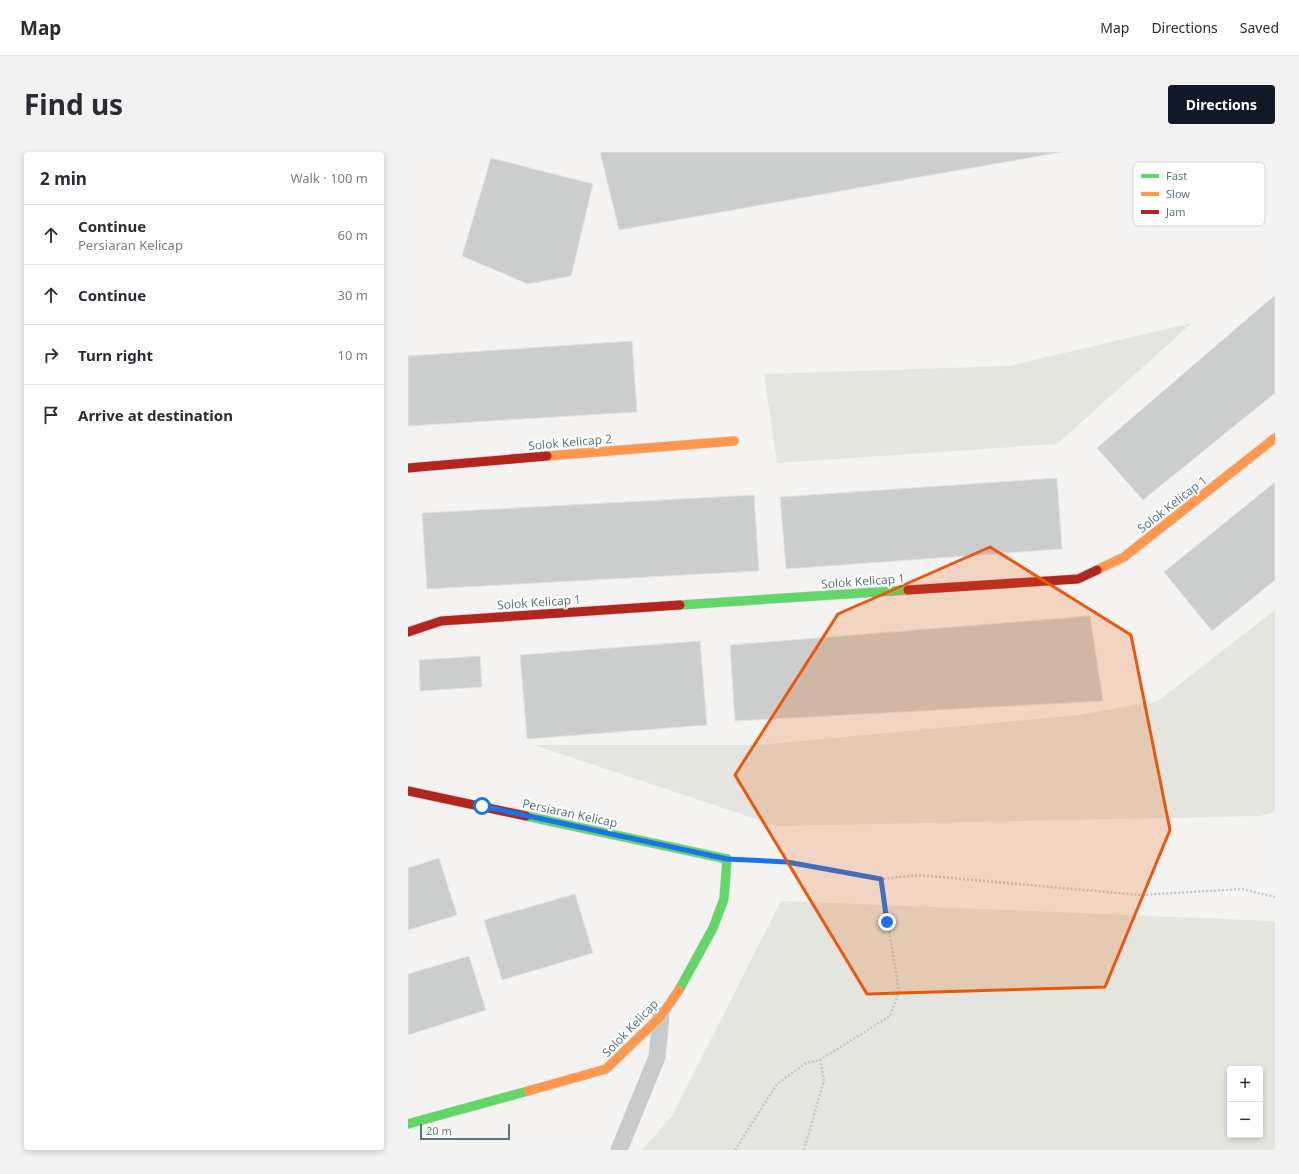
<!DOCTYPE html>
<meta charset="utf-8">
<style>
body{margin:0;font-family:"Noto Sans",sans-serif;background:#f2f2f3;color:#2b2b33}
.controls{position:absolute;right:12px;bottom:12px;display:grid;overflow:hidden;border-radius:4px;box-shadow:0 2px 6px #0003}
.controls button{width:36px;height:36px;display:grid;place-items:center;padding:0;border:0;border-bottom:1px solid #e1e1e2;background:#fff;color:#2b2b33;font:20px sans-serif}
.scale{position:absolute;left:12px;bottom:10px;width:90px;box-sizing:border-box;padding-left:4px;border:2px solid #5c787e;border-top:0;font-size:11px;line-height:14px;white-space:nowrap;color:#5c787e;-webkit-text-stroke:3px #fff;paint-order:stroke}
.stop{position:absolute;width:12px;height:12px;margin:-9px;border:3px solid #1a73e8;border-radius:50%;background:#fff}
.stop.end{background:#1a73e8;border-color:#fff;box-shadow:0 1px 4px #0008}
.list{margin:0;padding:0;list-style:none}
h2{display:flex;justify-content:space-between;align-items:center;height:52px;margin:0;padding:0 16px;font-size:17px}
h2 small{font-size:13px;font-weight:400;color:#7c7c81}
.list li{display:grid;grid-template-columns:26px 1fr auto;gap:12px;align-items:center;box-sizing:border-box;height:60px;padding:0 16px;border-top:1px solid #e1e1e2}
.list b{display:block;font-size:15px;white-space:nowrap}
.list p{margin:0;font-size:13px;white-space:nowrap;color:#7c7c81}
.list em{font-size:13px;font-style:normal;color:#7c7c81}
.icon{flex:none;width:22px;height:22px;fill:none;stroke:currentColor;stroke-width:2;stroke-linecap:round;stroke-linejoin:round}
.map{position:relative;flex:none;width:867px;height:998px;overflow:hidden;border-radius:4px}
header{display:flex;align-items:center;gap:24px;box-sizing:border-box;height:56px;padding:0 20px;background:#fff;border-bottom:1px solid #e1e1e2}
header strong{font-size:19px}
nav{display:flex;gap:22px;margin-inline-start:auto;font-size:14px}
.intro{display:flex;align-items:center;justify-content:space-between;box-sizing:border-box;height:96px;padding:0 24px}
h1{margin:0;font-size:28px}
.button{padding:10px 18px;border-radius:4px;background:#111827;color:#fff;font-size:14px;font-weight:700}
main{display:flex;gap:24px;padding:0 24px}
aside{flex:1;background:#fff;border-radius:4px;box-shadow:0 2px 6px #0003}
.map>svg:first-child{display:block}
</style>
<header>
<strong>Map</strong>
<nav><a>Map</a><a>Directions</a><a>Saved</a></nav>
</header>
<div class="intro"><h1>Find us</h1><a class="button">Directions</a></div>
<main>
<aside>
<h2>2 min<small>Walk · 100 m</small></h2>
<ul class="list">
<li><svg class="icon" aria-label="ahead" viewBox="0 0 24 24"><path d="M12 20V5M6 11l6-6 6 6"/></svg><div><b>Continue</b><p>Persiaran Kelicap</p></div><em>60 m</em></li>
<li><svg class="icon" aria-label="ahead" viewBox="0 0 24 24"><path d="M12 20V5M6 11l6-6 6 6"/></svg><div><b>Continue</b></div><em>30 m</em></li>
<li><svg class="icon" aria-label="right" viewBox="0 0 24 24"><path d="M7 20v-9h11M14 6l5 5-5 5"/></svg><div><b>Turn right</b></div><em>10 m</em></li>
<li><svg class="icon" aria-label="arrive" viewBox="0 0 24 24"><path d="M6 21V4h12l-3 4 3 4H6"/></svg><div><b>Arrive at destination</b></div></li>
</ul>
</aside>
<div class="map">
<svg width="867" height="998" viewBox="0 0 867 998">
<rect width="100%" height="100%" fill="#f4f3f1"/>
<path fill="#e4e5de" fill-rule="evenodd" d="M784 171 649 292 369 311 356 222 601 214Z
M867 458V660L852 664 369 674 126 593H352L671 563 750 549Z
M373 749 867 769V998H234L264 964ZM822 917H852V983H822Z"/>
<path fill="#cbcecd" stroke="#e3e2e1" d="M192 0H654L211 78Z
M83 6 185 32 163 124 120 132 54 104Z
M867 143V241L735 348 689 296Z
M224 189 229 260 0 274V204Z
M649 326 654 397 378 417 372 345Z
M867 330V428L804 479 756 420Z
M346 343 351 419 19 437 14 361Z
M682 464 695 549 327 569 322 493Z
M292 489 299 573 119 587 112 503Z
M72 504 74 535 12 539 11 508Z
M31 706 49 763 0 778V716Z
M167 742 185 801 94 828 76 768Z
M61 804 78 858 0 883V822Z"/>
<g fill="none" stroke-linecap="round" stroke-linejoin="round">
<defs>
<path id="fast" d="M272 453 500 438
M118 664 319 707 316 747 305 776 271 838
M0 972 120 939"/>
<path id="slow" d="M139 304 326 289
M689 418 716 405 867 286
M120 939 198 917 253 864 271 838"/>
<path id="jam" d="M0 316 139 304
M500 438 670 427 689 418
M0 480 33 469 272 453
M0 639 118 664"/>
</defs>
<use href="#fast" stroke="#d0d1d1" stroke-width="10"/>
<use href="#slow" stroke="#d0d1d1" stroke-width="10"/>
<use href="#jam" stroke="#d0d1d1" stroke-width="10"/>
<path stroke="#c6c8c8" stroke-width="2.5" stroke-dasharray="2 2" stroke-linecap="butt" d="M345 708 379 710 473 727 511 723 732 743 834 737 867 745
M327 998 369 932 398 911 412 908 482 864 491 840 473 727
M396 998 416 928 412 908"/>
<path stroke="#c9cacb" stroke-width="17" d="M211 998 249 905 253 864"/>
<use href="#fast" stroke="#63d668" stroke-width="9"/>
<use href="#slow" stroke="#ff974d" stroke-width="9"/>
<use href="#jam" stroke="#b3261e" stroke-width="9"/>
</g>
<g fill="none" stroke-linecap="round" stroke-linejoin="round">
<path stroke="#1a73e8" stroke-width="5" d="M74 654 319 707 379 710 473 727 479 770"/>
</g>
<path fill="#e8590c" fill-opacity="0.2" stroke="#e8590c" stroke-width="3" stroke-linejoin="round" d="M582 395 723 483 762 678 697 835 459 842 327 623 430 462Z"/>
<g text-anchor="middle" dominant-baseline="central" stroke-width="4" stroke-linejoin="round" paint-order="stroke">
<g font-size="12" fill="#5c787e" stroke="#fff">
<text transform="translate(162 290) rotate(-5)">Solok Kelicap 2</text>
<text transform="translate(764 352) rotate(-38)">Solok Kelicap 1</text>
<text transform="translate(455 429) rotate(-4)">Solok Kelicap 1</text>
<text transform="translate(131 450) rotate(-4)">Solok Kelicap 1</text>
<text transform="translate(162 661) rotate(12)">Persiaran Kelicap</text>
<text transform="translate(222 876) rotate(-46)">Solok Kelicap</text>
</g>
</g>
<rect x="725" y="10" width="132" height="64" rx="6" fill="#fff" stroke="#ced6d8" stroke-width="1"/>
<rect x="733" y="22" width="18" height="4" fill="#63d668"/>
<rect x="733" y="40" width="18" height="4" fill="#ff974d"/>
<rect x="733" y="58" width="18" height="4" fill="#b3261e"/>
<g font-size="11" fill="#5c787e">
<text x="758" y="28">Fast</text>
<text x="758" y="46">Slow</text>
<text x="758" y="64">Jam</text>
</g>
</svg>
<div class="controls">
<button>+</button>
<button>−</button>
</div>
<div class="scale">20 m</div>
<div class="stop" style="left:74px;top:654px"></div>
<div class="stop end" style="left:479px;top:770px"></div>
</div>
</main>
